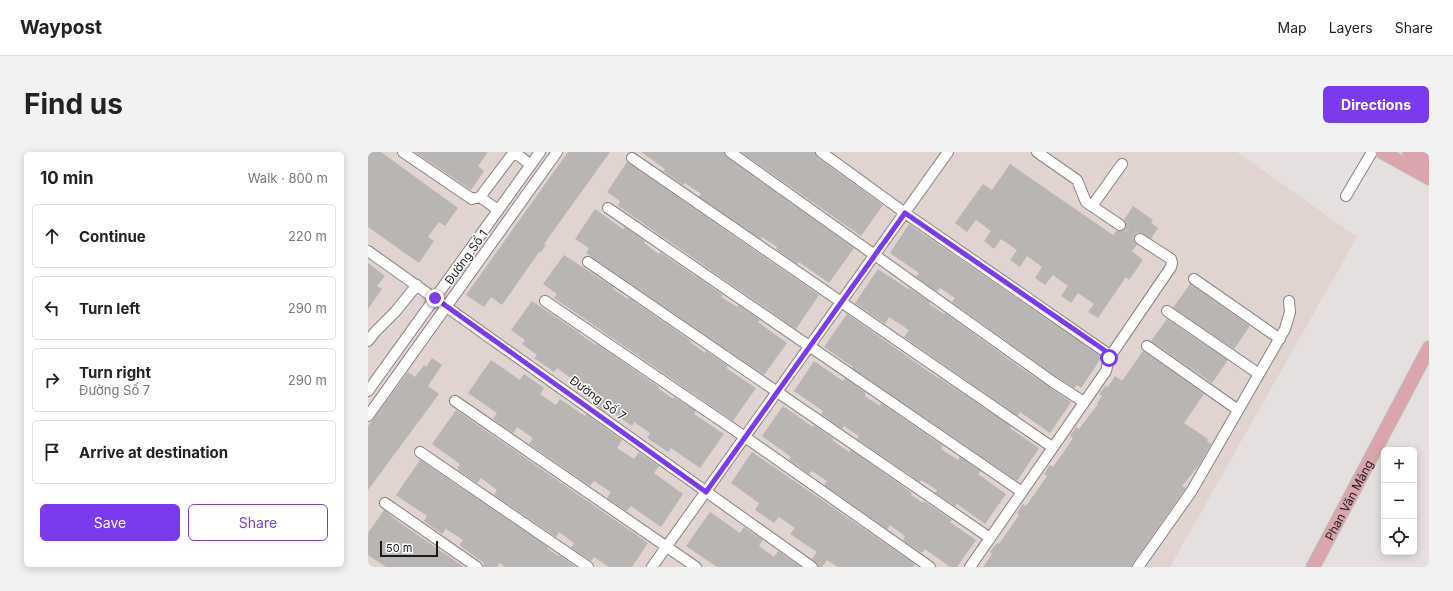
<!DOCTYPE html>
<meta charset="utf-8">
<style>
body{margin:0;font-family:Inter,sans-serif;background:#f2f2f2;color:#222}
.controls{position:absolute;right:12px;bottom:12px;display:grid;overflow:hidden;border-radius:6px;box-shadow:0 2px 10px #0003}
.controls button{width:36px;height:36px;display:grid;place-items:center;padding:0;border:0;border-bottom:1px solid #e0e0e0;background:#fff;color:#222;font:20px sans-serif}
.scale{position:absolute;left:12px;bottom:10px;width:58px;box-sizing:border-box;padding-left:4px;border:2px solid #1c1b1a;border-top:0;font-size:11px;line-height:14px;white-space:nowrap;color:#1c1b1a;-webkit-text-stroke:3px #fff;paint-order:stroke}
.stop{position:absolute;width:12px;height:12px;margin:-9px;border:3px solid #7c3aed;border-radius:50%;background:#fff}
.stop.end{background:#7c3aed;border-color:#fff;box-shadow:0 1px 4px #0008}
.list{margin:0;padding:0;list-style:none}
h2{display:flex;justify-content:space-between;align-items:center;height:52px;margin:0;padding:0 16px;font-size:17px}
h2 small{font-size:13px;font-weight:400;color:#767676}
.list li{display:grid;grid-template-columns:26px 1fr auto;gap:12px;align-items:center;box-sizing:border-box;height:64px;margin:0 8px 8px;padding:0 8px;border:1px solid #e0e0e0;border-radius:6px}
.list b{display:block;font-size:15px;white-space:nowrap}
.list p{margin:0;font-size:13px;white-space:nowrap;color:#767676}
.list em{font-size:13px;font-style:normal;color:#767676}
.actions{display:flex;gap:8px;padding:12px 16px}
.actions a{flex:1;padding:9px 0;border:1px solid #7c3aed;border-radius:6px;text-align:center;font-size:14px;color:#7c3aed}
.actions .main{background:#7c3aed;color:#fff}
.icon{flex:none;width:22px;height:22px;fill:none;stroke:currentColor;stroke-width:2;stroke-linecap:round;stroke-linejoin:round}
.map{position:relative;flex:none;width:1061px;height:415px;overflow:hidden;border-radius:6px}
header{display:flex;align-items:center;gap:24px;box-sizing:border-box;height:56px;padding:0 20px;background:#fff;border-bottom:1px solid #e0e0e0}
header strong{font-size:19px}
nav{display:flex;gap:22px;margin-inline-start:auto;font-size:14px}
.intro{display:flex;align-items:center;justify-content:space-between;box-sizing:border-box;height:96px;padding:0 24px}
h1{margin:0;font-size:28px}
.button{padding:10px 18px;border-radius:6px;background:#7c3aed;color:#fff;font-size:14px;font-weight:700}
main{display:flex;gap:24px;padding:0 24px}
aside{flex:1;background:#fff;border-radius:6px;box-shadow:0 2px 10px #0003}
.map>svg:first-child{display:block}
</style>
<header>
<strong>Waypost</strong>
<nav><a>Map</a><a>Layers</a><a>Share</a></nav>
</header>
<div class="intro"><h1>Find us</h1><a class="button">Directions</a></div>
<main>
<aside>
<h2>10 min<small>Walk · 800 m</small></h2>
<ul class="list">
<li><svg class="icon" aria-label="ahead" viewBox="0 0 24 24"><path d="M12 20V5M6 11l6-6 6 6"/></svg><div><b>Continue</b></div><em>220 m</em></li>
<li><svg class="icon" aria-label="left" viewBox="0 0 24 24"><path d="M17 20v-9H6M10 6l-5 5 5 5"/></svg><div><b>Turn left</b></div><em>290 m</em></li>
<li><svg class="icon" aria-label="right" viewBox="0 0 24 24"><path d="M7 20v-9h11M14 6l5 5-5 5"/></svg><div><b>Turn right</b><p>Đường Số 7</p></div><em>290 m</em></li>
<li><svg class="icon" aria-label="arrive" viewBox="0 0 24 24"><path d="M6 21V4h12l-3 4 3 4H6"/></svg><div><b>Arrive at destination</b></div></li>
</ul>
<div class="actions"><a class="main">Save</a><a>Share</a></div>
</aside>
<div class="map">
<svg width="1061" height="415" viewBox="0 0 1061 415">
<rect width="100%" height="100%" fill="#e5e0df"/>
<path fill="#e1d3d0" d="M0 0H869L989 85 802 415H0Z"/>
<path fill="#b9b5b3" d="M0 0H13L90 56 77 74 71 70 60 85 66 89 51 111 0 75Z
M47 0H120L110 14 116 19 103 38Z
M200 0H242L176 92 178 93 172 101 171 100 134 153 123 145 116 155 98 143Z
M273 0H356L358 5 486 96 461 131 431 110 429 112 408 97 409 95 394 85 393 87 331 45 333 42 317 31 315 33 295 19 297 17Z
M373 0H447L449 5 515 53 493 84Z
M259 10 451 143 428 177 250 54 252 49 239 40Z
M642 12 745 83 749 78 754 79 758 76V71L756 68 765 54 785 68 783 71 790 76 783 87 773 81 767 83 766 87 769 93 764 99 775 108 761 128 758 125 730 166 720 160 726 152 710 141 703 151 693 144 700 134 685 123 677 133 667 126 674 115 659 104 652 115 642 108 649 98 633 87 626 97 616 89 623 79 608 68 599 80 587 71 615 32 624 38Z
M227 57 255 77 257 75 277 89 276 91 291 102 292 100 355 143 353 145 369 155 370 153 392 168 390 170 419 191 396 223 218 101 221 96 207 87Z
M541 72 734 205 713 236 709 233 706 236 689 225 584 150 587 146 572 136 569 140 548 125 551 121 522 101Z
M196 103 245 135V137L260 147 261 146 323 189 322 190 337 201 338 199 360 214 358 216 388 236 365 269 186 146 189 142 175 132Z
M0 111 17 124 9 134 14 137 0 157Z
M510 117 540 137 541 136 562 150 561 152 576 162 577 161 653 216 699 247 703 250 682 281 652 260 650 264 536 185 541 178 521 165 517 172 487 151Z
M822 132 882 174 866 197 805 156Z
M164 149 213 182V183L228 193 229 192 291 235 290 236 305 247 306 245 328 259 326 262 356 282 332 316 303 296 300 300 279 286 282 281 266 270 264 274 239 257 237 260 226 252 227 249 202 231 204 227 189 216 186 220 166 206 169 203 154 192 157 188 143 178Z
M479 162 570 226V225L643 274 642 276 671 296 649 329 484 216 485 215 456 195Z
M799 167 860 208 844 231 783 189Z
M775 199 836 242 816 271 840 287 839 289 843 292 832 312 814 334 818 336 765 411 764 415H615L624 402 622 400 629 391 631 392 651 363 649 361 655 352 658 354 679 324 676 322 682 313 685 315 697 298 705 286 702 284 708 275 711 277 730 252 729 251 734 244 731 242 737 234 740 235 747 224 754 229Z
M64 206 74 213 60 234 71 242 0 338V274L40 220 47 225 56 213 58 215Z
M123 208 152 228 156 222 176 236 172 242 188 253 192 247 217 264 218 262 254 288 249 296 266 307 271 300 291 314 286 321 315 342 293 375 263 354 259 359H258L239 346 243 340 226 329 222 334 161 292 165 286 149 275 145 281 125 267 129 261 100 241Z
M446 209 475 229 477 226 498 241 497 244 512 254 513 251 575 294 573 297 590 308 592 305 612 319 610 322 638 342 617 372 589 352 587 354 567 341 569 338 553 328 552 330 489 287 491 284 476 274 474 277 453 262 455 259 426 239Z
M415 254 445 275 446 273 466 287 464 288 481 300 483 298 544 341 543 343 555 351 556 349 584 368 582 370 608 388 589 415H582L557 397 554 401 535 388 537 384 522 373 519 377 456 333 459 329 444 319 441 322 421 308 423 305 394 284Z
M88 258 280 391 264 415H241L226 405 223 409 203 396 206 391 191 380 188 385 126 343 129 338 113 326 109 331 90 318 91 317 89 316 92 312 64 292Z
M384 300 547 412 545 415H470L459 408 454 415H450V412L444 407 449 400 422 382 427 376 411 365 406 371 387 358 391 351 363 331Z
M52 308 180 395 179 396 190 404 191 403 208 415H137L132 411 129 415H115L116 411 91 393 95 388 78 377 74 382 56 369 59 364 28 343Z
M16 358 31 370 96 415H18L0 403V381Z
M342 360 372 381 376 375 395 388 391 394 406 405 410 399 433 415H349L318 394Z"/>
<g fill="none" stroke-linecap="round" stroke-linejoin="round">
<path stroke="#bdb9b8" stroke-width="10" stroke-dasharray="10 5" stroke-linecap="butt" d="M752 73 772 87"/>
<defs>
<path id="minor" d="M35 0 104 47 112 45 146 0
M146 0 163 13
M362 0 685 230 716 250
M453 0 537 61 739 201 741 206 738 219 602 415
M669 0 709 28 718 50 752 73
M264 6 684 295
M978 44 1004 0
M112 45 130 58
M724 54 754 12
M240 56 654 340
M0 99 444 415
M220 110 622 386
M826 127 912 187
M177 149 377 285 562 415
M799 159 891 222
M0 189 7 180 27 160 49 133
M779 194 870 258
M741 206 803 115 804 111 803 107 772 87
M0 239 172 0
M87 249 328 415
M0 264 189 0
M52 300 220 415
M17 351 109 415
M284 415 580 0
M770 415 823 340 917 177 922 160 921 149"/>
<g id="major">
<path d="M1014 0 1061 26"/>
<path d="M1041 0 1061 11"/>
<path id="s1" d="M945 415 1061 196"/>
</g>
</defs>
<use href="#minor" stroke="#878281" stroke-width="12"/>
<use href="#major" stroke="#bfbfbf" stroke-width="15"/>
<use href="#minor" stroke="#fff" stroke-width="10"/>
<use href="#major" stroke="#daa5ac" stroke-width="13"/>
</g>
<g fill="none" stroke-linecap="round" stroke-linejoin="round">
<path stroke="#7c3aed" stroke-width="5" d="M67 146 338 340 537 61 739 200 741 206"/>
</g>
<g text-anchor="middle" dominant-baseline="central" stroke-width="3" stroke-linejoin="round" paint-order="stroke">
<g font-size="12" fill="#1c1b1a" stroke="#fff">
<text transform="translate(98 105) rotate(-54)">Đường Số 1</text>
<text transform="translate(230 246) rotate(36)">Đường Số 7</text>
<text stroke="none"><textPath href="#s1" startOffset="76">Phan Văn Mảng</textPath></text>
</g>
</g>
</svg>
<div class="controls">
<button>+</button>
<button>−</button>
<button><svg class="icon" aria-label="locate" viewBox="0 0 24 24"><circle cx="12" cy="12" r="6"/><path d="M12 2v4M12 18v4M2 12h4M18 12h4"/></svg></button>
</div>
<div class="scale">50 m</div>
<div class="stop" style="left:741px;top:206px"></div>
<div class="stop end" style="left:67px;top:146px"></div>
</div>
</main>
